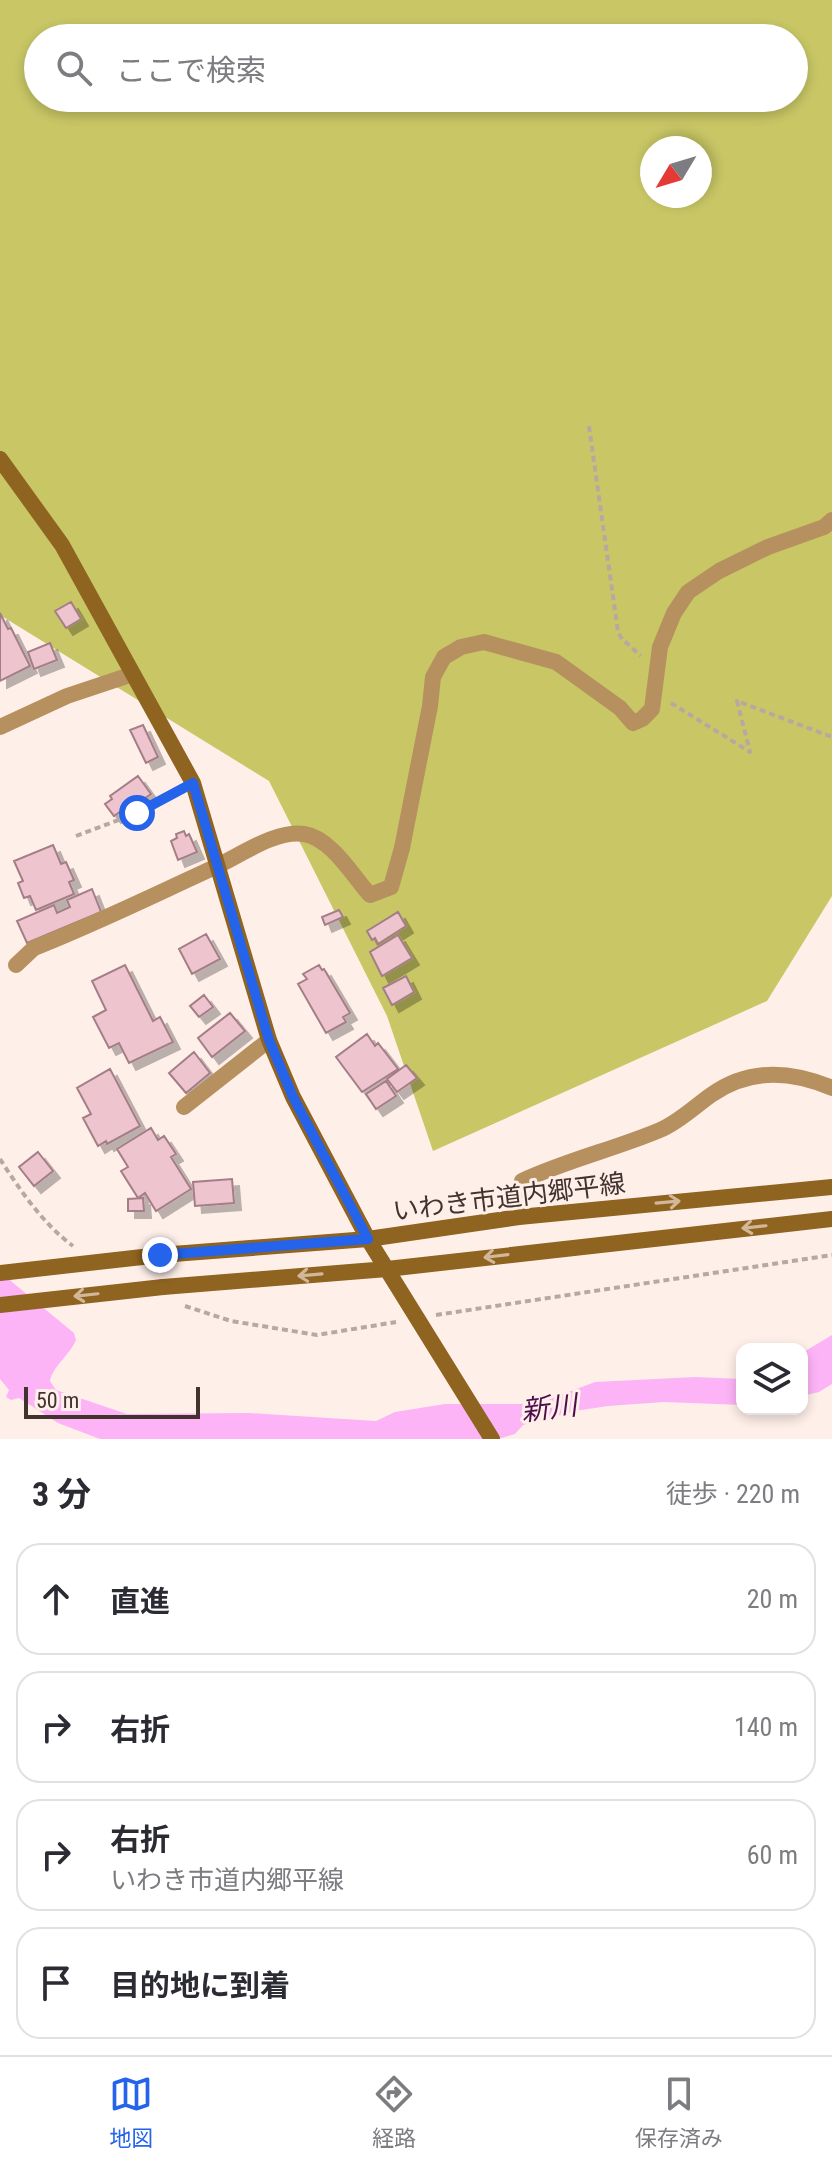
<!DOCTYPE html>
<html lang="ja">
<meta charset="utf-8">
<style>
body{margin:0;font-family:"Roboto Condensed","Noto Sans JP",sans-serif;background:#f7f7f7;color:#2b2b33}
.controls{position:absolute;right:24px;bottom:24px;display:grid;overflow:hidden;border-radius:16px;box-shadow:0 4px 12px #0003}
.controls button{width:72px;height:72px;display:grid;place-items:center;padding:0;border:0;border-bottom:2px solid #e1e1e2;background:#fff;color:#2b2b33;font:40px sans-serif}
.compass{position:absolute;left:640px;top:136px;width:72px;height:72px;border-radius:50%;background:#fff;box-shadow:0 4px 12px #0003;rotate:232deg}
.scale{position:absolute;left:24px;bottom:20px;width:176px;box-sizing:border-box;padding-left:8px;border:4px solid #42332e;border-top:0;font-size:22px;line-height:28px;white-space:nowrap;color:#42332e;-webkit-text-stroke:6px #ffefe9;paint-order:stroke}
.stop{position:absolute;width:24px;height:24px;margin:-18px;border:6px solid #2563eb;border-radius:50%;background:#fff}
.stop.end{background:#2563eb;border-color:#fff;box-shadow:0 2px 8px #0008}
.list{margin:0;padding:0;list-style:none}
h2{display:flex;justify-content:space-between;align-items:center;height:104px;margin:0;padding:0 32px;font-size:34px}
h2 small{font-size:26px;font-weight:400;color:#7c7c81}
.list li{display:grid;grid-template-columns:52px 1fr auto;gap:24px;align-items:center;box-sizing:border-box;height:112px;margin:0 16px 16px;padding:0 16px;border:2px solid #e1e1e2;border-radius:24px}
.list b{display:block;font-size:30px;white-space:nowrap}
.list p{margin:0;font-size:26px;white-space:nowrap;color:#7c7c81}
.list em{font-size:26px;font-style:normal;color:#7c7c81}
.icon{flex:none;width:44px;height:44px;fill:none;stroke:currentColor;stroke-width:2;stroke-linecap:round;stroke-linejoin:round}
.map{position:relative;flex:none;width:832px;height:1439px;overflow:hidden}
.search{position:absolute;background:#fff;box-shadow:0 4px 12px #0003;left:24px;right:24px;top:24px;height:88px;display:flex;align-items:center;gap:20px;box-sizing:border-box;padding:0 28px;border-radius:44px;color:#7c7c81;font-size:30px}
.sheet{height:616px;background:#fff}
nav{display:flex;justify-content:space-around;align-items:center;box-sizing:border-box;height:112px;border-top:2px solid #e1e1e2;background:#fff;font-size:22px;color:#7c7c81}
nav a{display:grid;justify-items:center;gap:4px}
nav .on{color:#2563eb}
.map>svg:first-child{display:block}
</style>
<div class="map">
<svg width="832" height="1439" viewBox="0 0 832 1439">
<defs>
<filter id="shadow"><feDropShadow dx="7" dy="7" stdDeviation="0" flood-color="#0004"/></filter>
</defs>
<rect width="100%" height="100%" fill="#ffefe9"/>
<path fill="#c8c665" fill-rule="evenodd" d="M0 0H832V896L767 1001 433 1151 387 1016 269 781 0 615ZM38 38H794V98H38ZM652 148H700V196H652Z"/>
<path fill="#fdb4f7" d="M0 1267 12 1282 74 1333 76 1340C69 1356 53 1366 50 1381L56 1390 127 1414 249 1413 376 1421 395 1412 445 1404H523L550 1399 595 1382 695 1377 742 1379V1405L664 1402 608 1406 575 1411 523 1425 515 1434 498 1439H100L58 1423 19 1398 11 1400 6 1397 9 1390 0 1379Z
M832 1335V1384L819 1392 802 1396V1353Z"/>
<path fill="#eec5ce" stroke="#a47e87" stroke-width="2" filter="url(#shadow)" d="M71 602 81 619 66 628 55 611Z
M0 613 8 629 11 628 30 666 0 681Z
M50 643 57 660 34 669 28 652Z
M143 725 158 757 146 763 130 730Z
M138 776 151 794 122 814 121 811 114 816 105 804 112 799 110 796Z
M184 831 186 836 189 834 197 852 178 860 171 841 177 838 176 834Z
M53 845 61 864 66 862 74 880 69 882 74 894 36 910 30 896 24 898 18 883 23 881 14 861Z
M92 889 101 912 27 943 17 921 54 905 57 913 70 907 67 900Z
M339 910 343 917 325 925 322 917Z
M398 912 406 926 378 944 375 938 372 940 367 931Z
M206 934 220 959 192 974 179 949Z
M398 935 412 958 382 976 370 952Z
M125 965 153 1021 160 1017 173 1042 129 1063 119 1043 109 1048 93 1017 106 1010 92 981Z
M319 965 322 970 324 969 350 1013 343 1017 346 1022 326 1033 298 984 307 979 303 974Z
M406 976 414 992 392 1005 383 988Z
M204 995 213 1007 199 1017 190 1006Z
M230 1013 245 1031 212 1057 198 1038Z
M367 1034 375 1046 378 1043 398 1069 362 1092 336 1057Z
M194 1052 210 1073 186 1093 169 1073Z
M406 1065 417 1078 397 1092 387 1079Z
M110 1069 140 1126 107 1144 106 1141 98 1146 83 1118 91 1114 77 1088Z
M386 1081 396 1096 376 1109 366 1094Z
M151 1128 158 1140 164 1136 176 1154 171 1157 191 1189 156 1211 145 1193 138 1198 121 1171 128 1167 117 1149Z
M38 1152 53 1171 34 1186 19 1167Z
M232 1179 234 1203 195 1206 193 1182Z
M143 1198 144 1211H128V1199Z"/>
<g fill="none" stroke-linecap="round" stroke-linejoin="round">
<path stroke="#b7a8a2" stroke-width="4" stroke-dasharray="6 4" stroke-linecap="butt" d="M589 426 618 632 622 639 641 656
M671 703 750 752 737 701 832 737
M76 836 137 813 176 792
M0 1159C20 1190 43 1224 73 1246
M185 1306 231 1321 317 1335 396 1322
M436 1315 832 1255"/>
<path stroke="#b6905e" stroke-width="16" d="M0 727 67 696 133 674
M16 965 34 948C95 924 154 895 213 868 238 857 276 829 304 834 331 838 353 876 370 895L391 887 402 848 430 706 433 677 444 657 461 647 484 642 556 662 620 708 633 723 642 719 652 709 660 647 674 613 688 592 719 571 768 547 824 527 832 520
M184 1107 269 1040
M519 1217 522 1181C567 1160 615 1149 660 1130 679 1122 694 1107 711 1095 749 1068 790 1070 832 1088"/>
<path stroke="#8f6320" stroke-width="16" d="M0 459 62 545 193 783 269 1040 293 1097 368 1239 492 1439
M160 1255 368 1239 519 1217 832 1187
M163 1287 387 1269 832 1219"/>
<path stroke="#8f6320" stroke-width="16" d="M0 1273 160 1255
M0 1305 163 1287"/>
</g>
<defs><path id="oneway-shaft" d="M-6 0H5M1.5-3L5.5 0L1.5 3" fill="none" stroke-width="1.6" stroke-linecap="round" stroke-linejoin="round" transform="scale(2)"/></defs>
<g stroke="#d2b799">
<use href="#oneway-shaft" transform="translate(668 1202) rotate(-5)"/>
<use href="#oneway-shaft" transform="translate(754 1227) rotate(174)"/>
<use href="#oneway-shaft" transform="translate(496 1256) rotate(173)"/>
<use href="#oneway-shaft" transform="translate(310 1275) rotate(175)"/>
<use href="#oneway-shaft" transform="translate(86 1295) rotate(174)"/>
</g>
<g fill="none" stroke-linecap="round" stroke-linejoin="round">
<path stroke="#2563eb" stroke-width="10" d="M137 813 193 783 269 1040 293 1097 368 1239 160 1255"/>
</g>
<g text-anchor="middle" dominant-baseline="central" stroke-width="6" stroke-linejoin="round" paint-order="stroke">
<g font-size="26" fill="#42332e" stroke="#ffefe9">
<text transform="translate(509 1197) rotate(-7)">いわき市道内郷平線</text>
</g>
<g font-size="28" font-style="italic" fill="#4d0d4b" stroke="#ffefe9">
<text transform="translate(549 1408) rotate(-7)">新川</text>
</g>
</g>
</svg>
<div class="controls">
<button><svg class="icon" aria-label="layers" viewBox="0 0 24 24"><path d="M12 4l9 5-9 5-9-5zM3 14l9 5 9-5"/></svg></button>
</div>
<svg class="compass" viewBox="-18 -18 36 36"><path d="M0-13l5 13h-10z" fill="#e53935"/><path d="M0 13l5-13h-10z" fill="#7c7c81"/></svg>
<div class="scale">50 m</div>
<div class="stop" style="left:137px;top:813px"></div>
<div class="stop end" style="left:160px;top:1255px"></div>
<div class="search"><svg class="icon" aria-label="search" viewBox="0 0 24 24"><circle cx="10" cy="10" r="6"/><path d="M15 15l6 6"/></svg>ここで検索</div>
</div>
<section class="sheet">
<h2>3 分<small>徒歩 · 220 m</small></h2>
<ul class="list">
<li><svg class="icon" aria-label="ahead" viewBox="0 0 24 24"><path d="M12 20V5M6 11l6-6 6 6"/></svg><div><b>直進</b></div><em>20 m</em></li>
<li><svg class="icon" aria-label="right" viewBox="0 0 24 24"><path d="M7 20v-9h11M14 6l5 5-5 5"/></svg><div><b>右折</b></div><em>140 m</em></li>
<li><svg class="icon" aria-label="right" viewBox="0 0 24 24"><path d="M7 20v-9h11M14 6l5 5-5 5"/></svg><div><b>右折</b><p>いわき市道内郷平線</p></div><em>60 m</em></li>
<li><svg class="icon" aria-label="arrive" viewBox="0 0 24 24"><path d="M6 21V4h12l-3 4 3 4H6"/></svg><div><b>目的地に到着</b></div></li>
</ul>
</section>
<nav>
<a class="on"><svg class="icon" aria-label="map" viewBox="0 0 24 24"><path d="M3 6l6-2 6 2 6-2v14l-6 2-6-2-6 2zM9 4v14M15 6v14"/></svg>地図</a>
<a><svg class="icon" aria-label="directions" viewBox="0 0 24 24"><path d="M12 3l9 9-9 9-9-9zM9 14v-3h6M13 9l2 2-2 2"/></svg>経路</a>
<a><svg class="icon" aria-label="saved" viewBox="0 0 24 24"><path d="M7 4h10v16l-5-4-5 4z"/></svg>保存済み</a>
</nav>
